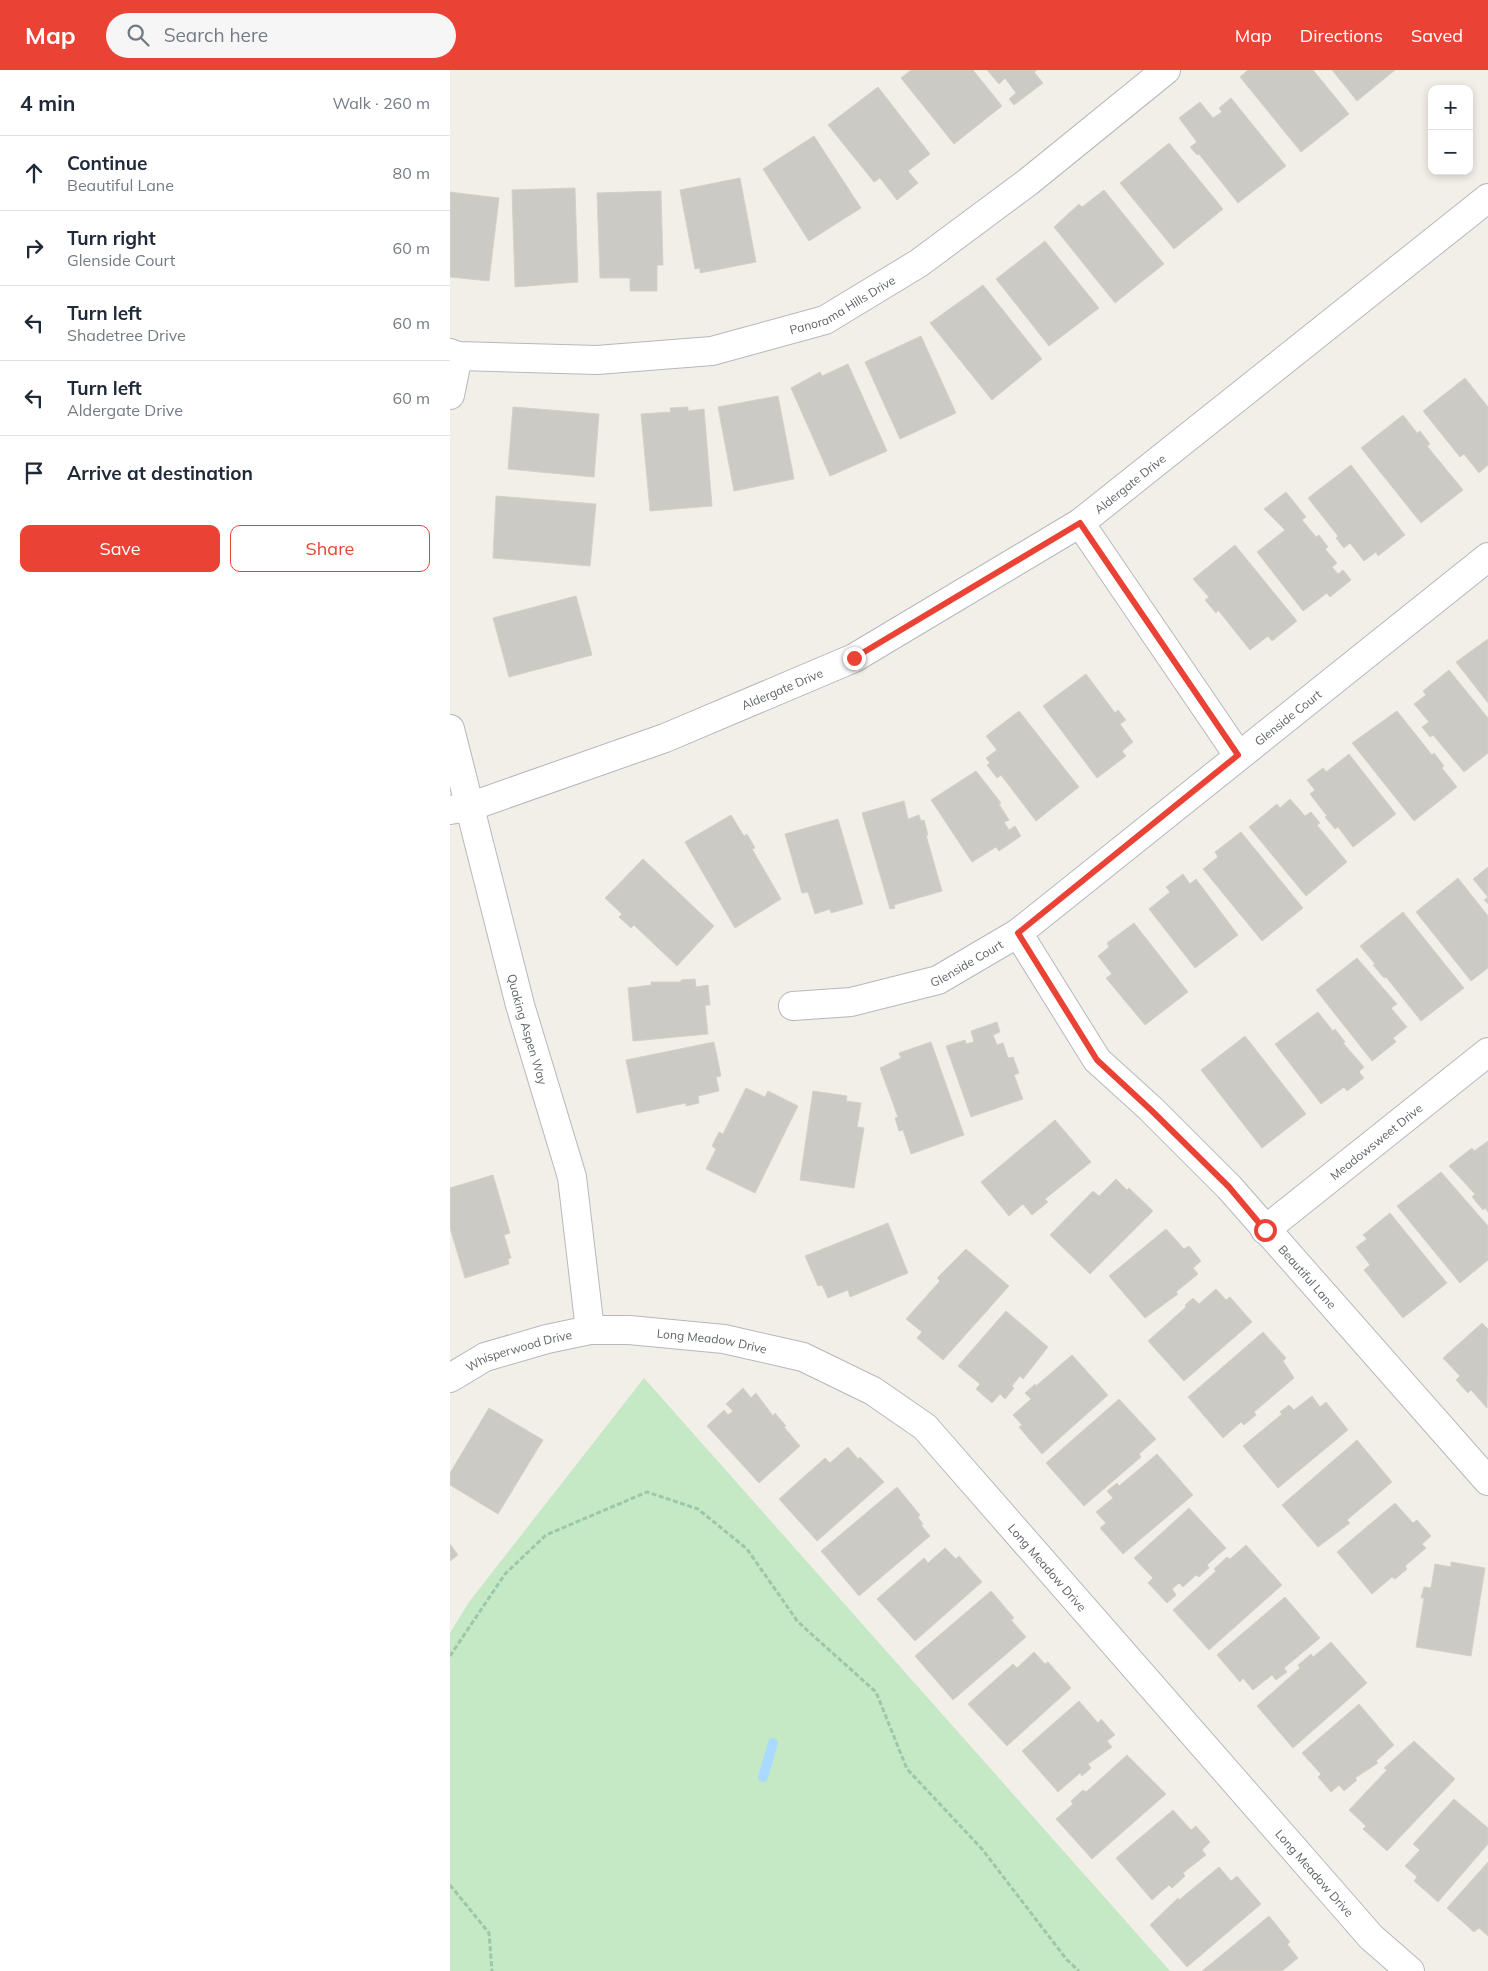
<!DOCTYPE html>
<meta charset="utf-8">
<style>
body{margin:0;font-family:Mulish,sans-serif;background:#f6f6f7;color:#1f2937}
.controls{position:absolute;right:15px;top:15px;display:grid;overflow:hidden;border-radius:10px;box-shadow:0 2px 8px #0003}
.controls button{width:45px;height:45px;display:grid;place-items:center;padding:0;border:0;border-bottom:1px solid #e0e1e3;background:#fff;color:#1f2937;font:25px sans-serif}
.stop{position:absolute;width:15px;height:15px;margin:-11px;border:4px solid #ea4335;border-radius:50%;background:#fff}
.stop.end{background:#ea4335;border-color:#fff;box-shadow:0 1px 5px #0008}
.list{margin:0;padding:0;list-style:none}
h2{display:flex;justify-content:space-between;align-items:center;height:65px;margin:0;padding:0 20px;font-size:21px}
h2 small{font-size:16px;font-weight:400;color:#747a83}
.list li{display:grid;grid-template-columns:32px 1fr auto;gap:15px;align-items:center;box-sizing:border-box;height:75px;padding:0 20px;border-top:1px solid #e0e1e3}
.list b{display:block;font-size:19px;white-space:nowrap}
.list p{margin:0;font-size:16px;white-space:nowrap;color:#747a83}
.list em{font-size:16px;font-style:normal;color:#747a83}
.actions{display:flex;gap:10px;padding:15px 20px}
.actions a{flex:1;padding:11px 0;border:1px solid #ea4335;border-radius:10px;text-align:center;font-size:18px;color:#ea4335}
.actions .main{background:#ea4335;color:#fff}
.icon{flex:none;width:28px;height:28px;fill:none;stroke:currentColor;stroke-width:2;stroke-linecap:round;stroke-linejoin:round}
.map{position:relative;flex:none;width:1038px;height:1901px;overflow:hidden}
header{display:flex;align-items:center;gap:30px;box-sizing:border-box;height:70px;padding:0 25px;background:#ea4335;color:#fff}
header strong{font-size:24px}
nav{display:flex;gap:28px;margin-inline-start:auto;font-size:18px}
.search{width:350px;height:45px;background:#f6f6f7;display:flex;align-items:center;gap:12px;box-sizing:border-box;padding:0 18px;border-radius:28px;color:#747a83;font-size:19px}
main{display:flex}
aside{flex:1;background:#fff}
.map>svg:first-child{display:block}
</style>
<header>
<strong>Map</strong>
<div class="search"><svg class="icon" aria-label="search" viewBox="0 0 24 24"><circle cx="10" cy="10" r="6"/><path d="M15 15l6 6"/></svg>Search here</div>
<nav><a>Map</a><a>Directions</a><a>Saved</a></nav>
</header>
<main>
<aside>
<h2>4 min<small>Walk · 260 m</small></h2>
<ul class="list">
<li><svg class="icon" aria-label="ahead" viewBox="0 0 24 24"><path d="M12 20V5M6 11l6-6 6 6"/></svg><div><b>Continue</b><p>Beautiful Lane</p></div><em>80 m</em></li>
<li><svg class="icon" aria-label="right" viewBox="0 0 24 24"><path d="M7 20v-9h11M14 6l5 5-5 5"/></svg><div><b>Turn right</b><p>Glenside Court</p></div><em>60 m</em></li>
<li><svg class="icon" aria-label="left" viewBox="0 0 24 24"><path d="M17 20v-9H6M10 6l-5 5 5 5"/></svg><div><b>Turn left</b><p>Shadetree Drive</p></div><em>60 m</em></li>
<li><svg class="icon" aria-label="left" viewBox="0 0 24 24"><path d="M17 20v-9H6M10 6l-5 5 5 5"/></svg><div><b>Turn left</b><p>Aldergate Drive</p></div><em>60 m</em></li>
<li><svg class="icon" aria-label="arrive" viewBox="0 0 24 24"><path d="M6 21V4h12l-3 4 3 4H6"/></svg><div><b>Arrive at destination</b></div></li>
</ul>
<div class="actions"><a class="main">Save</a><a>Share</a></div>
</aside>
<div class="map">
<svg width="1038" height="1901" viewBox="0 0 1038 1901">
<rect width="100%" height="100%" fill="#f1efe8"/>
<path fill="#c5e8c5" d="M194 1308 720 1901H0V1563L19 1532Z"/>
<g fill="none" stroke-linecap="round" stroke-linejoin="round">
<path stroke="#aadaff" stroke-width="10" d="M313 1707 323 1673"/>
</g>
<path fill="#cccac5" stroke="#d6d1c6" d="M461 0H523L552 36 504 74 451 8Z
M537 0H587L584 2 593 13 564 35 559 29 566 23 555 8 549 14Z
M798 0H863L899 44 851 82 790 7Z
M882 0H945L907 31Z
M428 17 480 84 458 101 468 113 447 130 430 108 424 112 378 55Z
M781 28 836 96 788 133 749 84 747 85 740 77 747 72 729 48 750 32 763 48 772 42 769 38Z
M364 66 411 138 359 171 313 99Z
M719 73 773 139 724 179 670 113Z
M290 108 306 192 250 203V198L245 199 230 120Z
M125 118 128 212 65 217 62 120Z
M654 120 714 194 665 233 604 157 629 134 632 137Z
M211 121 213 195H207V221H180V208H150L147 123Z
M0 122 49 128 39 211 0 207Z
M595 171 649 238 599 276 546 209Z
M533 215 592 289 542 330 480 253Z
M471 266 506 343 450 369 415 292Z
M398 294 437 381 380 406 341 318 370 302 372 306Z
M1015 308 1038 337V395L1029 403 1014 384 1010 387 973 341Z
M328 326 344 409 284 421 268 337Z
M63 337 149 344 144 407 58 399Z
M238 337V341L254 339 262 436 200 441 191 344 221 342 220 338Z
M953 345 967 363 970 361 980 374 977 376 1013 420 971 453 911 378Z
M901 395 955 465 928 486 926 482 914 491 900 473 894 478 886 468 888 466 858 428Z
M836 422 856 447 852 450 866 467 869 465 878 477 875 479 887 493 882 497 888 504 893 500 901 510 880 527 877 523 853 541 807 482 835 460 814 439Z
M46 426 146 434 140 496 43 488Z
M785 475 847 551 822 571 818 566 800 580 768 540 766 543 755 530 759 527 743 509Z
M126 526 142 585 59 607 43 548Z
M1038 569V633L1006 592Z
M999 600 1038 648V683L1014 702 983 665 980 667 972 657 979 652 964 634 976 625 973 621Z
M636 604 665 643 668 640 676 650 670 654 683 672 672 681 676 686 647 708 593 636Z
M569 641 629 717 586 751 551 705 547 708 537 695 540 693 536 688 547 680 536 666Z
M947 641 982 685 984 683 994 696 992 698 1007 717 964 751 902 673Z
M899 684 946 744 903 777 888 757 885 759 875 747 877 746 860 724 865 720 857 710 873 698 876 702Z
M526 701 551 733 549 734 559 750 554 752 559 760 565 756 571 766 549 781 546 777 522 792 481 730Z
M840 729 855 746 861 742 870 753 867 755 897 792 856 826 799 757 827 734 830 738Z
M454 731 458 749 469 745 471 751 474 750 478 765H476L492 821 444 835 445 838 440 839 412 743Z
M281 745 294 766 297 764 305 778 302 779 331 829 285 858 235 772Z
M388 749 413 834 381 843 380 839 365 844 358 822 352 823 335 764Z
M791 762 853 838 812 871 753 799 768 787 765 782Z
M193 789 264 856 227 896 184 855 181 858 169 847 172 844 155 828Z
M1038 797V834L1034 830 1038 827 1023 809Z
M733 804 740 814 746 809 788 865 745 898 699 839 720 822 716 817Z
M1008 808 1038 846V898L1021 911 966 842Z
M953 842 1014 918 971 951 936 907 934 908 923 895 925 894 910 876Z
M684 853 738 922 695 955 656 908 662 904 648 886 659 877 657 873Z
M907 888 947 934 941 938 957 957 943 968 946 972 922 991 866 920Z
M245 909 246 917 258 915 260 935H255L258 964 183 971 178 918 201 915V912H231V910Z
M868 942 883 961 885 959 895 972 893 973 914 997 909 1002 914 1008 897 1021 894 1017 871 1034 825 974Z
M547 952 550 962 543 965 547 975 553 973 558 988 563 987 569 1003 564 1005 573 1029 521 1047 496 976 515 970 516 974 524 972 521 961Z
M795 966 856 1044 812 1078 751 1000Z
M264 972 271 1006 266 1007 269 1021 248 1026 249 1033 236 1036V1033L187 1043 176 990Z
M481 972 514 1065 461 1084 453 1060 449 1061 445 1048 448 1047 430 998 451 988 449 983Z
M296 1018 315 1027 318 1021 348 1036 305 1123 256 1099 266 1079 262 1076 269 1062 273 1064Z
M363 1021 397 1026 396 1031 411 1033 407 1057 414 1058 404 1118 350 1110Z
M605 1050 641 1092 595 1129 598 1132 582 1145 573 1134 559 1146 531 1112Z
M1038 1071V1142L1035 1138 1033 1140 1022 1127 1025 1124 999 1096 1022 1078 1024 1081Z
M991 1102 1038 1156V1190L1010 1213 947 1136Z
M43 1105 60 1163 54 1165 61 1188 58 1189 59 1194 15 1208 0 1158V1118Z
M666 1109 677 1120 679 1118 703 1141 640 1204 600 1165 643 1121 649 1126Z
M940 1143 997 1213 953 1248 914 1200 920 1195 906 1177 917 1169 913 1165Z
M438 1153 458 1203 400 1227 398 1220 378 1228 372 1215 368 1216 355 1186Z
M716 1159 734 1179 739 1176 751 1191 743 1198 748 1204 726 1222 728 1224 695 1248 659 1206Z
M516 1179 559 1216 493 1290 467 1268 472 1262 456 1249 490 1211 487 1208Z
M766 1219 776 1230 780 1227 802 1252 734 1311 698 1271 736 1237 735 1235 743 1228 749 1234Z
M556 1241 598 1277 573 1309 570 1306 562 1316 564 1318 555 1329 550 1324 542 1333 526 1319 530 1314 508 1296Z
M1032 1253 1038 1259 1037 1338 1021 1320 1018 1323 1006 1310 1010 1306 993 1288Z
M813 1262 836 1288 833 1291 844 1308 804 1342 806 1345 794 1355 791 1352 773 1368 738 1327Z
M622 1285 658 1325 592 1384 569 1357 572 1355 563 1345 581 1329 575 1323 585 1314 586 1316Z
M293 1318 301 1328 306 1323 323 1346 325 1343 336 1356 334 1357 350 1376 309 1413 257 1356 274 1340 278 1345 283 1341 276 1334Z
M862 1326 870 1337 876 1332 898 1360 828 1418 793 1376 832 1344 830 1342 839 1335 844 1340Z
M669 1329 706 1369 689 1384 691 1387 634 1436 596 1393Z
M39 1338 93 1370 48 1444 0 1415V1403Z
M907 1370 942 1412 897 1450 900 1453 868 1477 832 1435Z
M398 1377 408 1389 410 1387 434 1412 367 1471 329 1429 375 1388 380 1393Z
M707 1384 743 1425 673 1484 650 1458 656 1453 646 1442 663 1428 657 1421 667 1413 669 1416Z
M447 1417 470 1445 468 1447 473 1454 471 1455 480 1466 409 1526 371 1481Z
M945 1433 963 1453 967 1450 981 1466 972 1474 976 1478 955 1496 957 1499 945 1509 942 1507 922 1524 887 1482Z
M739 1438 776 1478 757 1495 759 1498 749 1507 746 1505 733 1517 729 1513 722 1519 726 1525 717 1533 698 1513 703 1508 684 1488Z
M0 1474 8 1485 0 1491Z
M796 1475 832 1515 759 1580 723 1540 766 1501 764 1499 777 1487 780 1489Z
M495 1478 506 1489 509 1486 532 1512 465 1571 427 1529 474 1488 478 1493Z
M1001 1492 1035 1498 1021 1586 966 1577 974 1528H971L974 1517 981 1518 985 1494 1001 1497Z
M541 1521 564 1548 561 1550 576 1567 503 1630 465 1586Z
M835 1527 870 1568 834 1598 837 1602 826 1610 822 1605 803 1620 793 1608 790 1612 767 1585Z
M881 1572 917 1613 843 1678 807 1636 850 1598 848 1595 861 1584 863 1587Z
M584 1582 595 1594 598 1592 621 1618 557 1676 518 1634 563 1594 567 1598Z
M629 1631 648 1653 651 1649 665 1665 657 1671 662 1677 638 1694 641 1698 632 1706 630 1703 608 1722 572 1681Z
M909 1634 944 1675 926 1691 928 1693 905 1708 907 1710 894 1721 889 1715 881 1722 868 1707 871 1704 852 1683Z
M964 1671 1005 1709 937 1781 913 1759 916 1756 899 1740 937 1700 934 1698Z
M677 1685 716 1724 642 1789 606 1749 623 1734 621 1731 633 1720 636 1722Z
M1004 1729 1038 1758V1774L988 1832 964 1811 967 1807 955 1796 970 1780 963 1774Z
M723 1740 741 1760 746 1756 760 1772 752 1780 756 1785 733 1803 735 1806 722 1818 719 1815 702 1830 666 1788Z
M1038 1792V1866L1029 1858 1024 1862 997 1838Z
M769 1797 781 1811 787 1806 811 1834 737 1897 700 1855 728 1828 729 1830Z
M819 1846 840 1872 837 1874 848 1888 832 1901H752Z"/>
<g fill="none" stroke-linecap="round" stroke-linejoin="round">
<defs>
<g id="minor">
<path id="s1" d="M0 283 8 286 147 290 262 281 375 250 469 193 578 112 716 0"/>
<path d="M0 325 8 286"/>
<path d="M630 453 788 685"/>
<path id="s2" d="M0 659 70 935 122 1107 140 1260"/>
<path id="s3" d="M568 863 647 990 701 1039 779 1117 1038 1411"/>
<path id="s4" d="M343 936 401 932 488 910 568 863 1038 487"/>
<path id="s5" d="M815 1160 1038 982"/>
<path id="s6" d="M0 1308 35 1287 97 1269 140 1260H179L274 1269 353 1287 423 1321 475 1357 921 1867 960 1901"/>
</g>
<g id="tertiary">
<path id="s7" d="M0 740 19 737 215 668 404 588 630 453 1038 128"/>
</g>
</defs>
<use href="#minor" stroke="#b5b8bc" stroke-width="30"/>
<use href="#tertiary" stroke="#b5b8bc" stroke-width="30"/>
<path stroke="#9cc7a9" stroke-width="3" stroke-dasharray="5 2.5" stroke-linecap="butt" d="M0 1586 55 1504 96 1465 197 1422 248 1439 297 1479 348 1552 426 1622 457 1699 532 1779 617 1890 629 1901
M0 1815 39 1863 42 1901"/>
<use href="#minor" stroke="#fff" stroke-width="28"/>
<use href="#tertiary" stroke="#fff" stroke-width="28"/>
</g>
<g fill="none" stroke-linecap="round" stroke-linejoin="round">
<path stroke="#ea4335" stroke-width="6" d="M404 588 630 453 788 685 568 863 647 990 701 1040 779 1117 815 1160"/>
</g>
<g text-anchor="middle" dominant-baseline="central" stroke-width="4" stroke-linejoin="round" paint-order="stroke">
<g font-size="12" fill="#5f6368" stroke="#fff">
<text stroke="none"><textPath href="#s1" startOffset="402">Panorama Hills Drive</textPath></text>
<text stroke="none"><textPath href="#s7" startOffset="759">Aldergate Drive</textPath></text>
<text stroke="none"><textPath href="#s7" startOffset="354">Aldergate Drive</textPath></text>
<text stroke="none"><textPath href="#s4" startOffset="586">Glenside Court</textPath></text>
<text stroke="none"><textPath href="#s4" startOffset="181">Glenside Court</textPath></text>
<text stroke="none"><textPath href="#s2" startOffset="310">Quaking Aspen Way</textPath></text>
<text stroke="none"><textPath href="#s5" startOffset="142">Meadowsweet Drive</textPath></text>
<text stroke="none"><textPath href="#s3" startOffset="452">Beautiful Lane</textPath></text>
<text stroke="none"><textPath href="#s6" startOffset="272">Long Meadow Drive</textPath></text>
<text stroke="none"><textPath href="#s6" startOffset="75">Whisperwood Drive</textPath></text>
<text stroke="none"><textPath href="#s6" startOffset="692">Long Meadow Drive</textPath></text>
<text stroke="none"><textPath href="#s6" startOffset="1098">Long Meadow Drive</textPath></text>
</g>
</g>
</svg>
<div class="controls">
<button>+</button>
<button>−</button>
</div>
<div class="stop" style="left:815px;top:1160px"></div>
<div class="stop end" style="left:404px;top:588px"></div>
</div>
</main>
